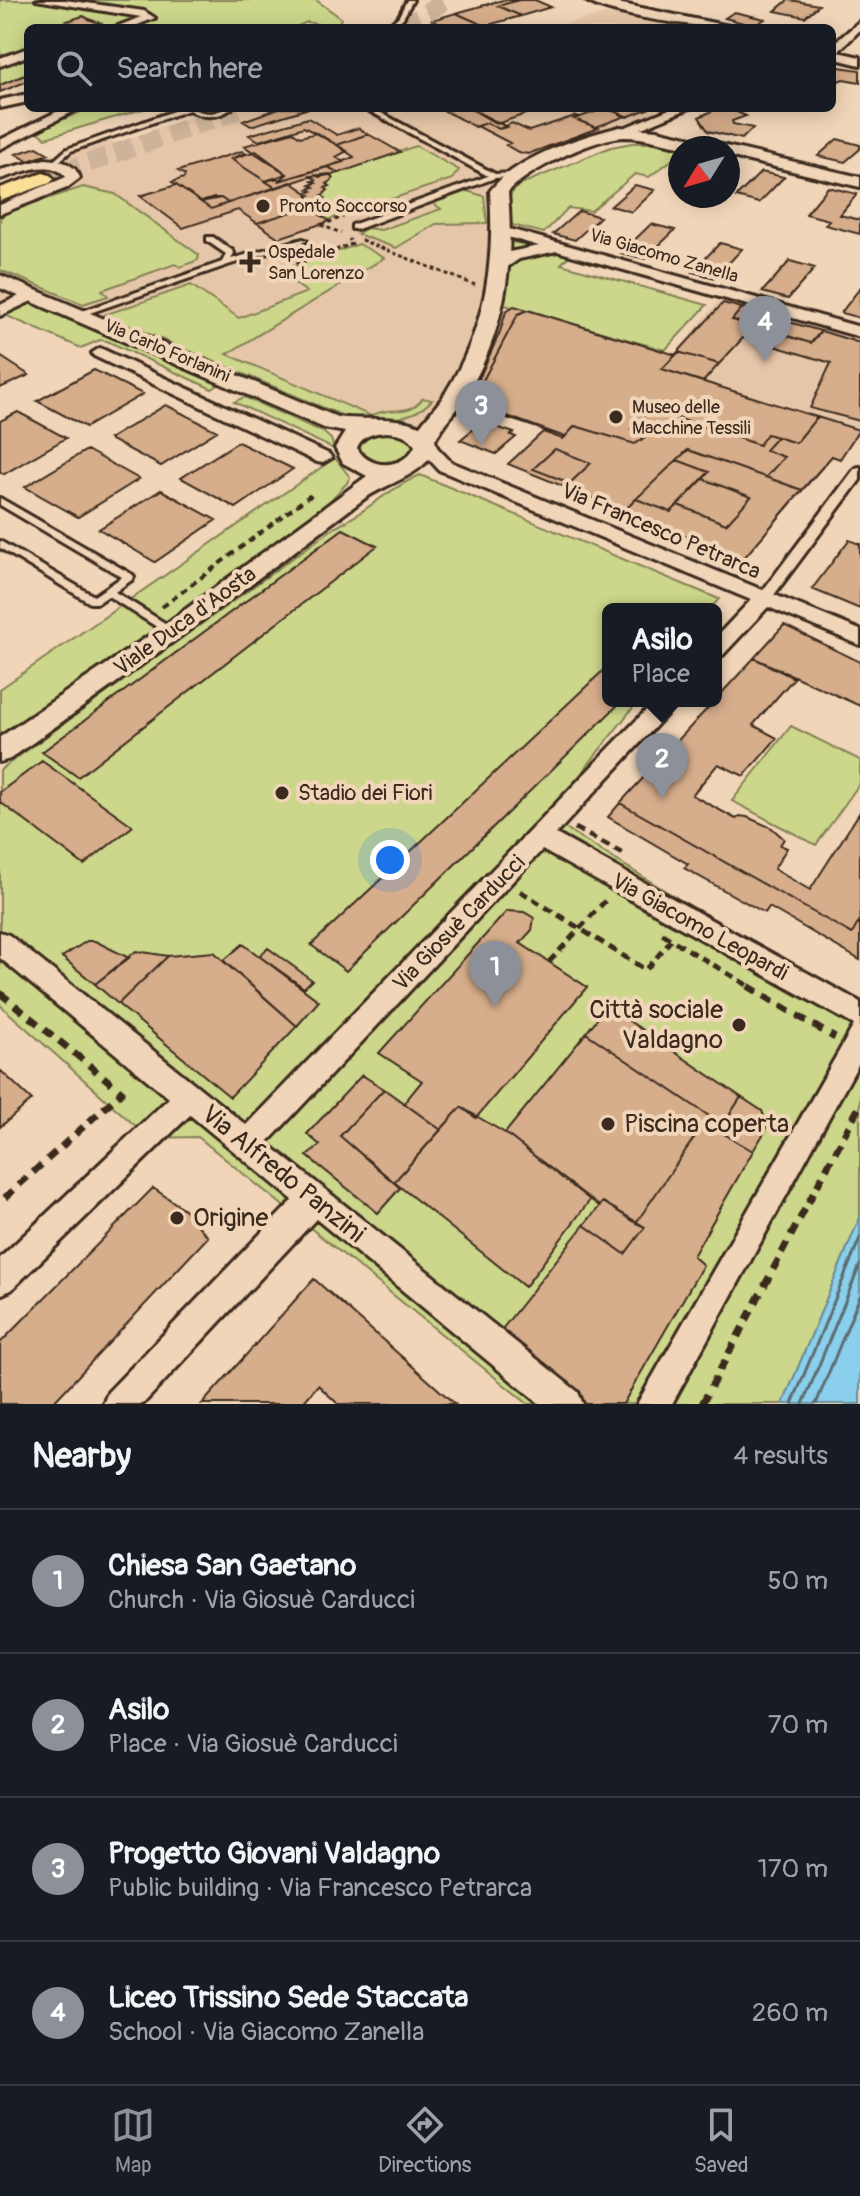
<!DOCTYPE html>
<meta charset="utf-8">
<style>
body{margin:0;font-family:Pangolin,sans-serif;background:#242831;color:#f1f3f6}
.compass{position:absolute;left:668px;top:136px;width:72px;height:72px;border-radius:50%;background:#171b24;box-shadow:0 4px 20px #0003;rotate:233deg}
.you{position:absolute;left:390px;top:860px;width:28px;height:28px;margin:-20px;border:6px solid #fff;border-radius:50%;background:#1a73e8;box-shadow:0 0 0 12px #1a73e833}
.badge{display:grid;place-items:center;width:52px;height:52px;border-radius:50%;background:#8c9099;color:#fff;font-size:26px;font-weight:700}
.pin{position:absolute;translate:-50% -66px;filter:drop-shadow(0 2px 4px #0008)}
.pin::after{content:'';position:absolute;top:42px;width:28px;height:24px;background:inherit;clip-path:polygon(0 0,100% 0,50% 100%)}
.popup{position:absolute;left:602px;top:603px;width:120px;height:104px;box-sizing:border-box;display:grid;place-content:center;border-radius:12px;background:#171b24;filter:drop-shadow(0 2px 6px #0005);font-size:26px;white-space:nowrap;color:#9ea1a6}
.popup b{font-size:30px;color:#f1f3f6}
.popup::after{content:'';position:absolute;left:50%;top:100%;margin-left:-16px;border:16px solid transparent;border-top-color:#171b24}
.list{margin:0;padding:0;list-style:none}
h2{display:flex;justify-content:space-between;align-items:center;height:104px;margin:0;padding:0 32px;font-size:34px}
h2 small{font-size:26px;font-weight:400;color:#9ea1a6}
.list li{display:grid;grid-template-columns:52px 1fr auto;gap:24px;align-items:center;box-sizing:border-box;height:144px;padding:0 32px;border-top:2px solid #363941}
.list b{display:block;font-size:30px;white-space:nowrap}
.list p{margin:0;font-size:26px;white-space:nowrap;color:#9ea1a6}
.list em{font-size:26px;font-style:normal;color:#9ea1a6}
.icon{flex:none;width:44px;height:44px;fill:none;stroke:currentColor;stroke-width:2;stroke-linecap:round;stroke-linejoin:round}
.map{position:relative;flex:none;width:860px;height:1404px;overflow:hidden}
.search{position:absolute;background:#171b24;box-shadow:0 4px 20px #0003;left:24px;right:24px;top:24px;height:88px;display:flex;align-items:center;gap:20px;box-sizing:border-box;padding:0 28px;border-radius:12px;color:#9ea1a6;font-size:30px}
.sheet{height:680px;background:#171b24}
nav{display:flex;justify-content:space-around;align-items:center;box-sizing:border-box;height:112px;border-top:2px solid #363941;background:#171b24;font-size:22px;color:#9ea1a6}
nav a{display:grid;justify-items:center;gap:4px}
nav .on{color:#8c9099}
.map>svg:first-child{display:block}
</style>
<div class="map">
<svg width="860" height="1404" viewBox="0 0 860 1404">
<rect width="100%" height="100%" fill="#f1d5b8"/>
<filter id="ink" filterUnits="userSpaceOnUse"><feTurbulence type="fractalNoise" baseFrequency=".0125" numOctaves="2"/><feDisplacementMap in="SourceGraphic" scale="16" xChannelSelector="R" yChannelSelector="G"/><feConvolveMatrix kernelMatrix="1 2 1 2 8 2 1 2 1" color-interpolation-filters="sRGB"/></filter>
<g filter="url(#ink)">
<path fill="#e6c6a8" d="M605 14 659 18 673 28H551Z
M200 108H671L493 183 500 222 485 313 444 391 422 421 388 429H335L31 297 0 311V209L63 186 74 173 48 156 108 141 116 143 192 116 188 112Z
M720 299 860 341V430L662 369Z"/>
<path fill="#ccd78b" stroke="#848054" stroke-width="2" d="M0 0H316L341 18 337 28 307 22 294 28H28V73L0 87Z
M81 108H146L46 138 36 130 83 111Z
M632 143H655L680 149V154L649 177 635 174 591 211 568 208 544 233 512 225 509 196 519 185 611 147Z
M416 146 459 170 452 179 328 220 315 212 320 210 316 207 320 206 318 204 322 202 319 200 325 194 323 192 330 182 327 180 330 174Z
M83 187 115 194 199 255 198 260 180 267 175 264 102 290 108 296 83 304 0 270V218L7 212Z
M467 191 484 196 487 223 436 224 396 248 357 234 367 228 381 230 441 209 433 203Z
M506 241 571 254 561 264 707 305 665 350 490 301Z
M359 244 384 258 227 354 371 416C389 405 409 418 423 398L432 400C413 421 374 424 348 418L104 315 191 285 239 318 307 292 278 272Z
M30 297 226 380 212 389 107 341 100 340 81 348 0 313Z
M244 397 323 432 331 439 334 449 234 402Z
M395 431 413 443 414 448 407 458 380 463 361 453 360 443 377 432Z
M335 458 350 477 347 483 322 509 0 761V689Z
M420 475 719 599 710 609H608V701H638L547 817 860 1012V1217L783 1404H528L198 1137 149 1138 0 1005V770L334 528C365 513 389 488 420 475Z
M791 726 860 760V783L816 845 732 801Z"/>
<path fill="#8acfec" stroke="#6a8d9a" stroke-width="2" d="M860 1217V1404H783Z"/>
<g fill="none" stroke-linecap="round" stroke-linejoin="round">
<path stroke="#5b6c70" stroke-width="3" d="M792 1404 860 1238
M803 1404 860 1265
M816 1404 860 1296"/>
<path stroke="#6a8d9a" stroke-width="4" d="M666 13 748 28"/>
</g>
<path fill="#d7ae8c" stroke="#3b2a1e" stroke-width="2" d="M503 0H519L498 6 521 16 485 26 456 13Z
M519 0H535L551 7 521 16 498 6Z
M788 0H790L819 5 805 17 775 11Z
M734 12 765 19 754 26 725 18Z
M456 13 485 26 446 28 432 20Z
M83 16 91 20 103 24 85 27 67 21Z
M832 66 860 70V82L843 79 832 84Z
M25 75 28 81 0 92V85Z
M279 108H309L251 126 243 121Z
M456 108H469L507 127 499 129 487 123 475 127 445 111Z
M486 108H543L497 124 475 111Z
M606 108 626 116 596 127 574 119Z
M606 108H650L627 117Z
M719 108H728L746 116 732 121 733 124 753 128 742 139 708 131 699 117Z
M575 116 579 117 574 119 598 128 528 154 518 152 506 145 510 143 477 126 487 123 499 129 512 123 529 131Z
M308 118 337 135 358 128 368 134 337 145 304 127 259 141 249 135Z
M293 132 300 137 317 133 347 151 336 157 343 162 279 181 287 174 244 146Z
M368 134 400 152 339 173 328 167 354 157 337 145Z
M837 139 860 145V149L845 162 818 156Z
M37 147 49 154 28 161 16 154Z
M242 151 245 153 231 159 276 188 228 203 221 198 201 202 172 182 184 178 185 175 178 171Z
M256 151 287 174 265 181 231 159Z
M328 167 339 173 319 177 315 175 276 188 265 181 279 178V181Z
M761 172 784 177 759 203 736 197Z
M330 174 333 179 327 184 330 186 325 188 328 190 321 196 325 198 319 200 323 202 316 207 320 210 315 212 303 205 308 203 304 201 309 199 307 193 312 191 308 189 314 187 310 185 316 183 312 181 316 180 311 176Z
M291 182 310 195 304 201 308 203 303 205 307 207 257 223 238 210 183 228 140 196 176 185 211 209Z
M635 185 655 190 632 212 611 206Z
M828 187 857 194 840 215 860 220V234L825 225 829 220 806 214Z
M214 198H221L228 203 211 209 201 202Z
M307 207 330 221 279 238 257 223Z
M579 211 600 217 575 240 553 234Z
M651 224 675 230 645 259 621 253Z
M720 243 742 249 715 278 692 272Z
M790 261 815 268 788 299 762 292Z
M860 288V318L841 313Z
M723 303 742 308 732 320 754 326 719 364 678 352Z
M514 306 676 355 662 369 859 430 840 459 832 456 743 559 508 464 543 432 563 439 565 437 467 405 500 332 506 311Z
M742 308 764 315 754 326 732 320Z
M528 310 676 355 662 369 817 417 796 443 767 434 759 445 649 409 631 429 644 438 635 444 575 426 565 437 471 403 518 314Z
M764 315 821 331 811 343 754 326Z
M754 326 811 343 821 331 860 343V421L810 408 831 363 744 337Z
M678 352 719 364 703 382 662 369Z
M0 356 29 375 0 388Z
M94 370 143 394 86 427 37 401Z
M166 405 217 431 161 466 109 439Z
M18 412 66 438 4 474 0 472V421Z
M817 417 859 430 840 459 832 456 802 490 766 477 784 457 765 450 777 437 796 443Z
M482 422 514 433 511 435 516 437 496 454 460 440Z
M238 442 293 469 236 508 181 478Z
M555 449 591 463 570 483 533 469Z
M87 450 139 479 78 517 25 487Z
M688 450 802 490 743 559 624 511 636 499 671 512 678 505 726 524 751 497 703 479 709 472 677 460Z
M677 460 709 472 671 512 636 499Z
M703 479 751 497 726 524 678 505Z
M161 490 216 520 155 562 99 529Z
M343 529 377 546 78 777 42 752Z
M849 540 860 544V609L812 589Z
M784 625 860 662V706L754 658Z
M754 658 794 678 753 725 777 738 744 776 718 764 692 795 736 819 740 816 747 817 772 828 784 839 780 845 787 848 774 869 810 890 860 812V920L852 934 620 803Z
M608 666V701H622L346 971 311 945Z
M42 761 133 826 84 865 0 802V792Z
M620 803 852 934 860 920V960L769 907 765 913 684 868 688 864 608 817Z
M507 911 524 912 534 918 532 930 520 943 587 987 476 1118 461 1107 441 1130 404 1103 422 1081 379 1053Z
M87 941H95L129 958 95 984 62 957Z
M243 944 319 1001 297 1026 223 961Z
M268 948 312 980 304 988 259 956Z
M136 951 168 956 118 1004 95 984Z
M214 952 297 1026 230 1097 118 1004 168 956Z
M607 1006 741 1097 719 1131 753 1151 693 1256 703 1265 623 1404H584L499 1333 584 1225 625 1254 645 1227 636 1223 709 1116 586 1033Z
M586 1033 709 1116 636 1223 603 1202 599 1206 505 1133Z
M0 1070 32 1100 0 1127Z
M362 1075 384 1089 340 1136 400 1188 378 1213 307 1156 320 1145 307 1134Z
M384 1089 441 1130 394 1182 340 1136Z
M741 1097 762 1111 765 1119 766 1130 753 1151 719 1131Z
M461 1107 505 1133 590 1200 525 1287 394 1182Z
M153 1188 184 1209 208 1237 52 1404H0V1343Z
M603 1202 645 1227 625 1254 584 1225Z
M314 1279 455 1404H338L318 1385 302 1404H202Z"/>
<g fill="none" stroke-linecap="round" stroke-linejoin="round">
<path stroke="#cdb399" stroke-width="19" stroke-dasharray="19 9" stroke-linecap="butt" d="M404 28 445 0
M62 172 245 108"/>
<path stroke="#cdb399" stroke-width="23" stroke-dasharray="23 12" stroke-linecap="butt" d="M43 179 68 170"/>
<defs>
<path id="service" d="M407 0H413L403 18 392 28H386L399 16Z
M182 108C193 108 201 113 211 113 219 112 224 108 232 108 219 118 203 119 189 110L71 151 56 164 51 163 67 149Z
M364 108H372L495 174 514 173 517 175 514 177 495 178 358 229H352V225L488 176Z
M207 237H213L233 251 234 253 231 259 303 239 307 241 228 265 81 316 74 314 222 262 226 254 207 241Z
M0 498 133 575 134 577 133 579 115 592 176 630 177 632 176 634H168L108 596 98 603H90L0 548V541L94 596 122 577 0 505Z"/>
<path id="pedestrian" d="M860 467V480L768 603H758L756 600 758 597 855 468Z"/>
<path id="minor" d="M36 0H65L144 11 155 18 130 28H113L141 17Z
M585 0H603L738 28C704 28 611 17 585 0Z
M860 21V30L838 52 860 57V65L832 58V45Z
M28 48V56L0 66V58Z
M28 94V102L0 108V100Z
M64 108H80L0 149V140Z
M672 108H690L625 135 614 132Z
M45 159C60 160 75 163 80 178L67 188 0 214V205L66 177C50 157 20 174 0 179V170Z
M502 227 860 327V337L557 251 519 259 506 268H496V262L509 252 539 246 497 234V228Z
M32 290 38 292V298L0 316V305Z
M100 348 329 454 332 458 323 463 317 462 94 356 92 353Z
M426 441 432 442 451 462 860 630V645L768 607 723 655 716 657V637L751 600 439 470 417 446Z
M655 701H679L556 834 860 1002V1061L672 1404H637L854 1025 542 850 267 1143 578 1392 583 1404H540L316 1219 143 1404H103L108 1392 293 1200 190 1115 11 1290 0 1295V1258L169 1098 0 958V932L9 935 246 1125Z"/>
<path id="tertiary" d="M620 127 657 130 860 177V187L728 156V148C716 148 703 149 691 148 668 145 647 137 624 137 594 138 528 170 508 192 514 265 505 331 467 394 457 410 444 424 435 440L437 446C424 477 386 482 361 501 245 589 129 675 10 759L0 762V737L163 626 367 476 343 463 335 448 345 432 324 428 0 288V275L337 417C365 421 393 415 420 426 429 414 439 404 446 392 485 329 495 264 490 191 516 157 579 137 620 127ZM386 432C398 433 409 434 415 446 404 469 370 471 357 448 362 435 374 433 386 432Z"/>
<path id="primary" d="M43 173 50 175 54 179 50 183 0 201V188Z"/>
</defs>
<use href="#service" stroke="#3b2a1e" stroke-width="6"/>
<use href="#pedestrian" stroke="#3b2a1e" stroke-width="6"/>
<use href="#minor" stroke="#3b2a1e" stroke-width="6"/>
<use href="#tertiary" stroke="#3b2a1e" stroke-width="6"/>
<use href="#primary" stroke="#3b2a1e" stroke-width="6"/>
<path stroke="#3b2a1e" stroke-width="3" stroke-dasharray="4 3" stroke-linecap="butt" d="M321 225 341 233
M322 225 343 217
M361 240 475 285
M271 264 280 270 352 244 349 239"/>
<path stroke="#3b2a1e" stroke-width="4" stroke-dasharray="7 5" stroke-linecap="butt" d="M162 607 309 496 314 500"/>
<path stroke="#3b2a1e" stroke-width="5" stroke-dasharray="9 6" stroke-linecap="butt" d="M575 828 625 855
M520 891 646 970 671 940
M662 934 752 988
M549 962 605 901"/>
<path stroke="#3b2a1e" stroke-width="7" stroke-dasharray="11 8" stroke-linecap="butt" d="M748 986 835 1038
M0 993 122 1092 0 1202
M702 1404 860 1105"/>
<use href="#service" fill="#f1d5b8" fill-rule="evenodd"/>
<use href="#pedestrian" fill="#f1d5b8" fill-rule="evenodd"/>
<use href="#minor" fill="#f1d5b8" fill-rule="evenodd"/>
<use href="#tertiary" fill="#f1d5b8" fill-rule="evenodd"/>
<use href="#primary" fill="#fbdf96" fill-rule="evenodd"/>
</g>
</g>
<g fill="#3b2a1e" stroke="#f1d5b8" stroke-width="3">
<circle cx="263" cy="206" r="8"/>
<path d="M246 250h8v8h8v8h-8v8h-8v-8h-8v-8h8z"/>
<circle cx="616" cy="417" r="8"/>
<circle cx="282" cy="793" r="8"/>
<circle cx="739" cy="1025" r="8"/>
<circle cx="608" cy="1124" r="8"/>
<circle cx="177" cy="1218" r="8"/>
</g>
<g text-anchor="middle" dominant-baseline="central" stroke-width="8" stroke-linejoin="round" paint-order="stroke">
<g font-size="18" fill="#3b2a1e" stroke="#f1d5b8" text-anchor="start">
<text x="279" y="206">Pronto Soccorso</text>
<text x="268" y="252">Ospedale<tspan x="268" dy="21">San Lorenzo</tspan></text>
<text x="632" y="407">Museo delle<tspan x="632" dy="21">Macchine Tessili</tspan></text>
</g>
<g font-size="18" fill="#3b2a1e" stroke="#f1d5b8">
<text transform="translate(664 256) rotate(16)">Via Giacomo Zanella</text>
<text transform="translate(167 351) rotate(23)">Via Carlo Forlanini</text>
</g>
<g font-size="22" fill="#3b2a1e" stroke="#f1d5b8">
<text transform="translate(661 531) rotate(23)">Via Francesco Petrarca</text>
<text transform="translate(185 621) rotate(-36)">Viale Duca d'Aosta</text>
<text transform="translate(459 923) rotate(-46)">Via Giosuè Carducci</text>
<text transform="translate(700 927) rotate(29)">Via Giacomo Leopardi</text>
</g>
<g font-size="22" fill="#3b2a1e" stroke="#f1d5b8" text-anchor="start">
<text x="298" y="793">Stadio dei Fiori</text>
</g>
<g font-size="26" fill="#3b2a1e" stroke="#f1d5b8" text-anchor="start">
<text x="723" y="1010" text-anchor="end">Città sociale<tspan x="723" dy="30">Valdagno</tspan></text>
<text x="624" y="1124">Piscina coperta</text>
<text x="193" y="1218">Origine</text>
</g>
<g font-size="26" fill="#3b2a1e" stroke="#f1d5b8">
<text transform="translate(283 1174) rotate(39)">Via Alfredo Panzini</text>
</g>
</g>
</svg>
<svg class="compass" viewBox="-18 -18 36 36"><path d="M0-13l5 13h-10z" fill="#e53935"/><path d="M0 13l5-13h-10z" fill="#9ea1a6"/></svg>
<div class="you"></div>
<div class="pin badge" style="left:495px;top:1007px">1</div>
<div class="pin badge" style="left:662px;top:799px">2</div>
<div class="popup"><b>Asilo</b>Place</div>
<div class="pin badge" style="left:481px;top:446px">3</div>
<div class="pin badge" style="left:765px;top:362px">4</div>
<div class="search"><svg class="icon" aria-label="search" viewBox="0 0 24 24"><circle cx="10" cy="10" r="6"/><path d="M15 15l6 6"/></svg>Search here</div>
</div>
<section class="sheet">
<h2>Nearby<small>4 results</small></h2>
<ul class="list">
<li><span class="badge">1</span><div><b>Chiesa San Gaetano</b><p>Church · Via Giosuè Carducci</p></div><em>50 m</em></li>
<li><span class="badge">2</span><div><b>Asilo</b><p>Place · Via Giosuè Carducci</p></div><em>70 m</em></li>
<li><span class="badge">3</span><div><b>Progetto Giovani Valdagno</b><p>Public building · Via Francesco Petrarca</p></div><em>170 m</em></li>
<li><span class="badge">4</span><div><b>Liceo Trissino Sede Staccata</b><p>School · Via Giacomo Zanella</p></div><em>260 m</em></li>
</ul>
</section>
<nav>
<a class="on"><svg class="icon" aria-label="map" viewBox="0 0 24 24"><path d="M3 6l6-2 6 2 6-2v14l-6 2-6-2-6 2zM9 4v14M15 6v14"/></svg>Map</a>
<a><svg class="icon" aria-label="directions" viewBox="0 0 24 24"><path d="M12 3l9 9-9 9-9-9zM9 14v-3h6M13 9l2 2-2 2"/></svg>Directions</a>
<a><svg class="icon" aria-label="saved" viewBox="0 0 24 24"><path d="M7 4h10v16l-5-4-5 4z"/></svg>Saved</a>
</nav>
